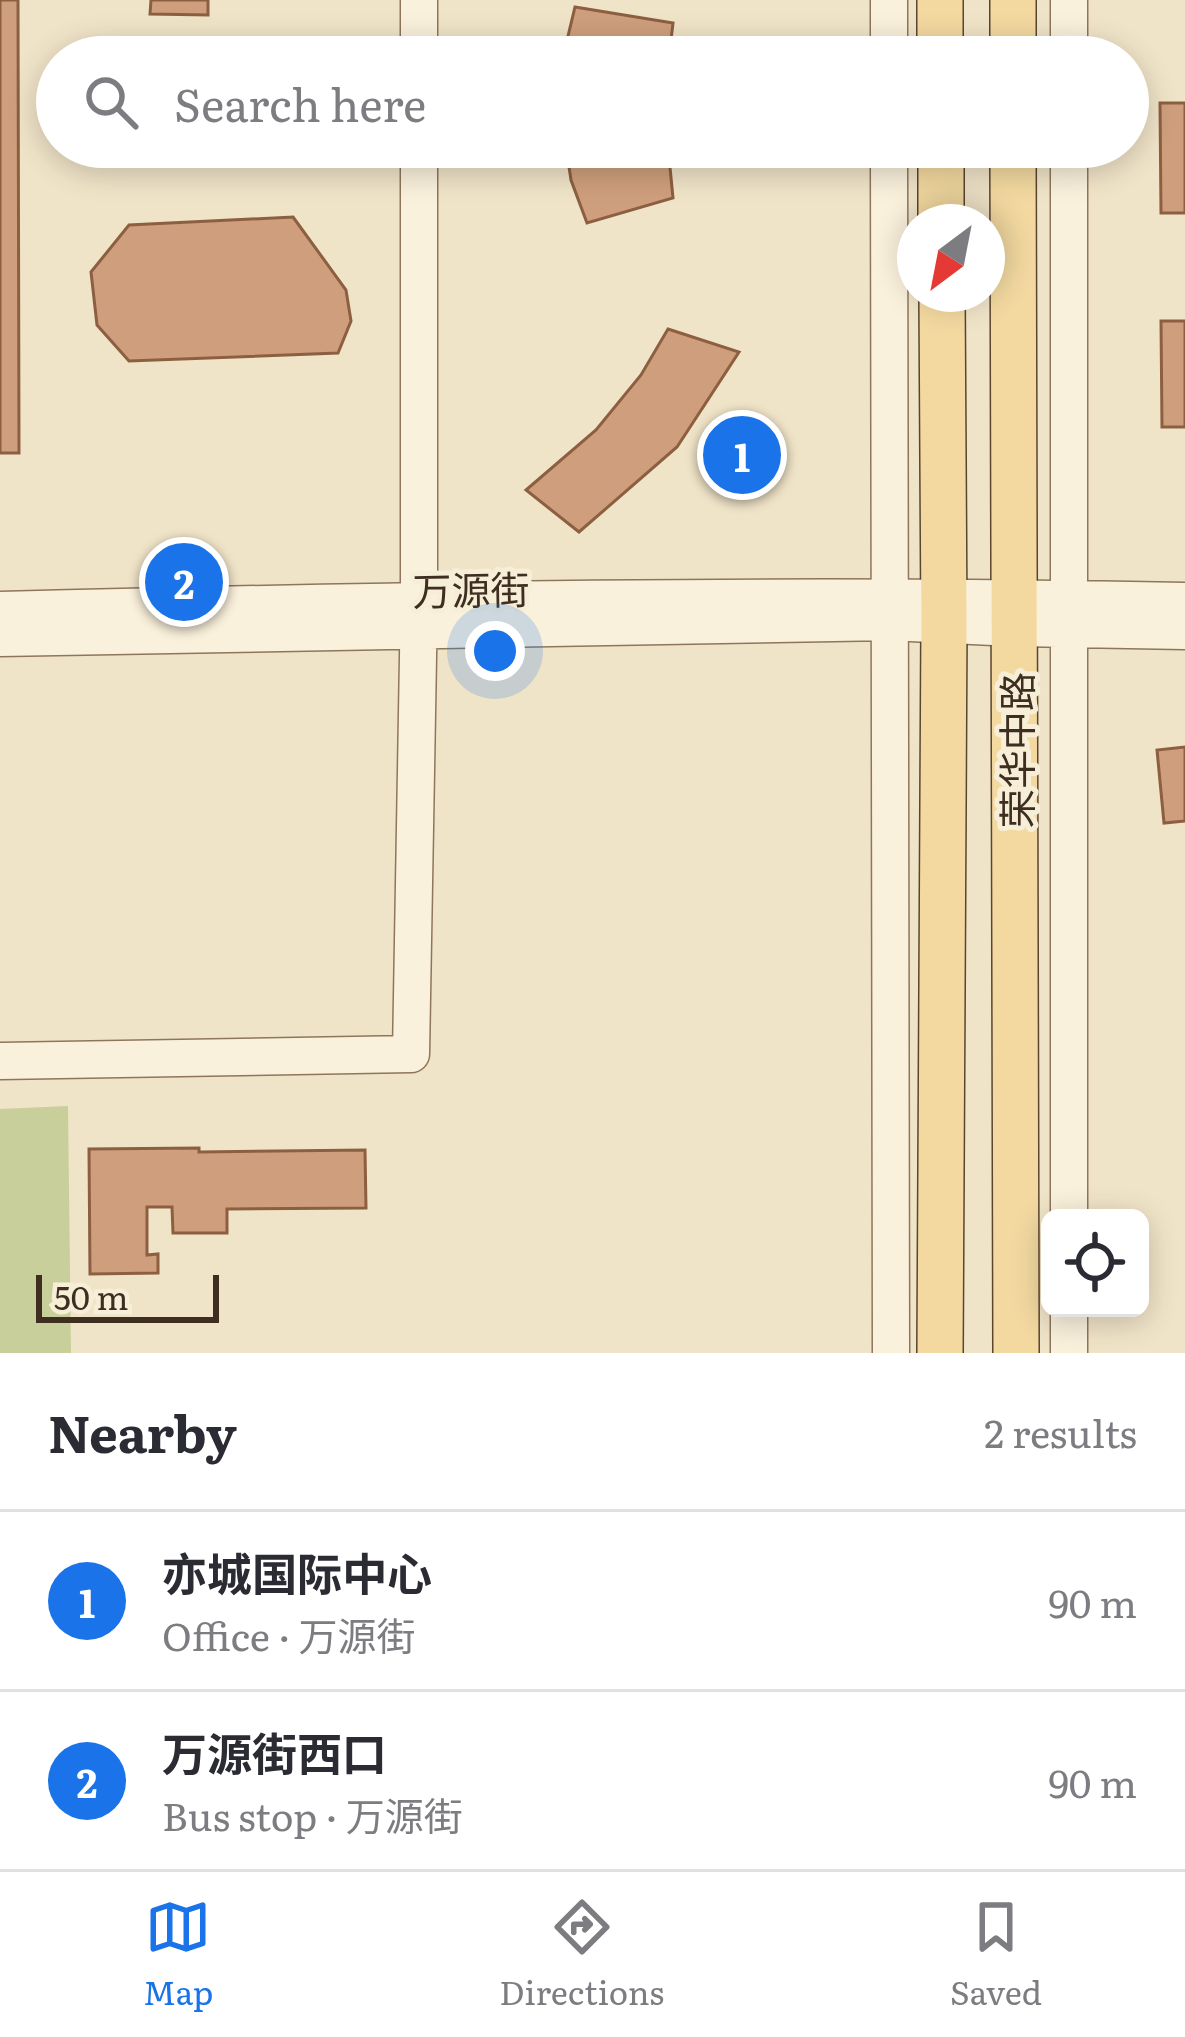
<!DOCTYPE html>
<meta charset="utf-8">
<style>
body{margin:0;font-family:Literata,"Noto Sans SC",serif;background:#f2f2f3;color:#2b2b33}
.controls{position:absolute;right:36px;bottom:36px;display:grid;overflow:hidden;border-radius:18px;box-shadow:0 6px 30px #0003}
.controls button{width:108px;height:108px;display:grid;place-items:center;padding:0;border:0;border-bottom:3px solid #e1e1e2;background:#fff;color:#2b2b33;font:60px sans-serif}
.compass{position:absolute;left:897px;top:204px;width:108px;height:108px;border-radius:50%;background:#fff;box-shadow:0 6px 30px #0003;rotate:212deg}
.scale{position:absolute;left:36px;bottom:30px;width:183px;box-sizing:border-box;padding-left:12px;border:6px solid #3d2e20;border-top:0;font-size:33px;line-height:42px;white-space:nowrap;color:#3d2e20;-webkit-text-stroke:9px #f7eed8;paint-order:stroke}
.you{position:absolute;left:495px;top:651px;width:42px;height:42px;margin:-30px;border:9px solid #fff;border-radius:50%;background:#1a73e8;box-shadow:0 0 0 18px #1a73e833}
.badge{display:grid;place-items:center;width:78px;height:78px;border-radius:50%;background:#1a73e8;color:#fff;font-size:39px;font-weight:700}
.pin{position:absolute;translate:-50% -50%;border:6px solid #fff;box-shadow:0 3px 12px #0006}
.list{margin:0;padding:0;list-style:none}
h2{display:flex;justify-content:space-between;align-items:center;height:156px;margin:0;padding:0 48px;font-size:51px}
h2 small{font-size:39px;font-weight:400;color:#7c7c81}
.list li{display:grid;grid-template-columns:78px 1fr auto;gap:36px;align-items:center;box-sizing:border-box;height:180px;padding:0 48px;border-top:3px solid #e1e1e2}
.list b{display:block;font-size:45px;white-space:nowrap}
.list p{margin:0;font-size:39px;white-space:nowrap;color:#7c7c81}
.list em{font-size:39px;font-style:normal;color:#7c7c81}
.icon{flex:none;width:66px;height:66px;fill:none;stroke:currentColor;stroke-width:2;stroke-linecap:round;stroke-linejoin:round}
.map{position:relative;flex:none;width:1185px;height:1353px;overflow:hidden}
.search{position:absolute;background:#fff;box-shadow:0 6px 30px #0003;left:36px;right:36px;top:36px;height:132px;display:flex;align-items:center;gap:30px;box-sizing:border-box;padding:0 42px;border-radius:66px;color:#7c7c81;font-size:45px}
.sheet{height:516px;background:#fff}
nav{display:flex;justify-content:space-around;align-items:center;box-sizing:border-box;height:168px;border-top:3px solid #e1e1e2;background:#fff;font-size:33px;color:#7c7c81}
nav a{display:grid;justify-items:center;gap:6px}
nav .on{color:#1a73e8}
.map>svg:first-child{display:block}
</style>
<div class="map">
<svg width="1185" height="1353" viewBox="0 0 1185 1353">
<rect width="100%" height="100%" fill="#f0e4c8"/>
<path fill="#c9cf9b" d="M68 1106 71 1353H0V1109Z"/>
<path fill="#cf9f7d" stroke="#8d5f41" stroke-width="3" d="M0 0H18L19 453H0Z
M151 0H208V15L150 14Z
M575 7 673 23 669 57H563Z
M1160 103H1185V213H1161Z
M566 147H668L673 198 587 223 571 180Z
M293 217 346 290 351 321 338 353 129 361 97 325 91 272 129 225Z
M1161 321H1185V427H1162Z
M668 329 739 352 677 447 579 532 526 490 596 430 641 375Z
M1185 747V821L1164 823 1157 750Z
M199 1148V1152L365 1150 366 1208 227 1209V1233H173L172 1207H147V1255L158 1254V1273L90 1274 89 1149Z"/>
<g fill="none" stroke-linecap="round" stroke-linejoin="round">
<defs>
<path id="minor" d="M889 0V57
M1069 0V57
M419 57V0
M889 147 891 1353
M0 610C395 600 790 593 1185 601
M0 638 890 622 1014 628 1185 631
M0 1061 411 1054 419 600V147
M1069 1218V147
M1069 1353V1308"/>
<path id="major" d="M940 0V57
M1013 0V57
M941 147V222
M1013 147 1016 1353
M940 1353 944 623 942 294"/>
</defs>
<use href="#minor" stroke="#8d765c" stroke-width="39"/>
<use href="#major" stroke="#5b4430" stroke-width="48"/>
<use href="#minor" stroke="#faf1dc" stroke-width="36"/>
<use href="#major" stroke="#f3d9a0" stroke-width="45"/>
</g>
<g text-anchor="middle" dominant-baseline="central" stroke-width="10" stroke-linejoin="round" paint-order="stroke">
<g font-size="39" fill="#3d2e20" stroke="#f7eed8">
<text transform="translate(471 588) rotate(-1)">万源街</text>
<text transform="translate(1015 750) rotate(-90)">荣华中路</text>
</g>
</g>
</svg>
<div class="controls">
<button><svg class="icon" aria-label="locate" viewBox="0 0 24 24"><circle cx="12" cy="12" r="6"/><path d="M12 2v4M12 18v4M2 12h4M18 12h4"/></svg></button>
</div>
<svg class="compass" viewBox="-18 -18 36 36"><path d="M0-13l5 13h-10z" fill="#e53935"/><path d="M0 13l5-13h-10z" fill="#7c7c81"/></svg>
<div class="scale">50 m</div>
<div class="you"></div>
<div class="pin badge" style="left:742px;top:455px">1</div>
<div class="pin badge" style="left:184px;top:582px">2</div>
<div class="search"><svg class="icon" aria-label="search" viewBox="0 0 24 24"><circle cx="10" cy="10" r="6"/><path d="M15 15l6 6"/></svg>Search here</div>
</div>
<section class="sheet">
<h2>Nearby<small>2 results</small></h2>
<ul class="list">
<li><span class="badge">1</span><div><b>亦城国际中心</b><p>Office · 万源街</p></div><em>90 m</em></li>
<li><span class="badge">2</span><div><b>万源街西口</b><p>Bus stop · 万源街</p></div><em>90 m</em></li>
</ul>
</section>
<nav>
<a class="on"><svg class="icon" aria-label="map" viewBox="0 0 24 24"><path d="M3 6l6-2 6 2 6-2v14l-6 2-6-2-6 2zM9 4v14M15 6v14"/></svg>Map</a>
<a><svg class="icon" aria-label="directions" viewBox="0 0 24 24"><path d="M12 3l9 9-9 9-9-9zM9 14v-3h6M13 9l2 2-2 2"/></svg>Directions</a>
<a><svg class="icon" aria-label="saved" viewBox="0 0 24 24"><path d="M7 4h10v16l-5-4-5 4z"/></svg>Saved</a>
</nav>
